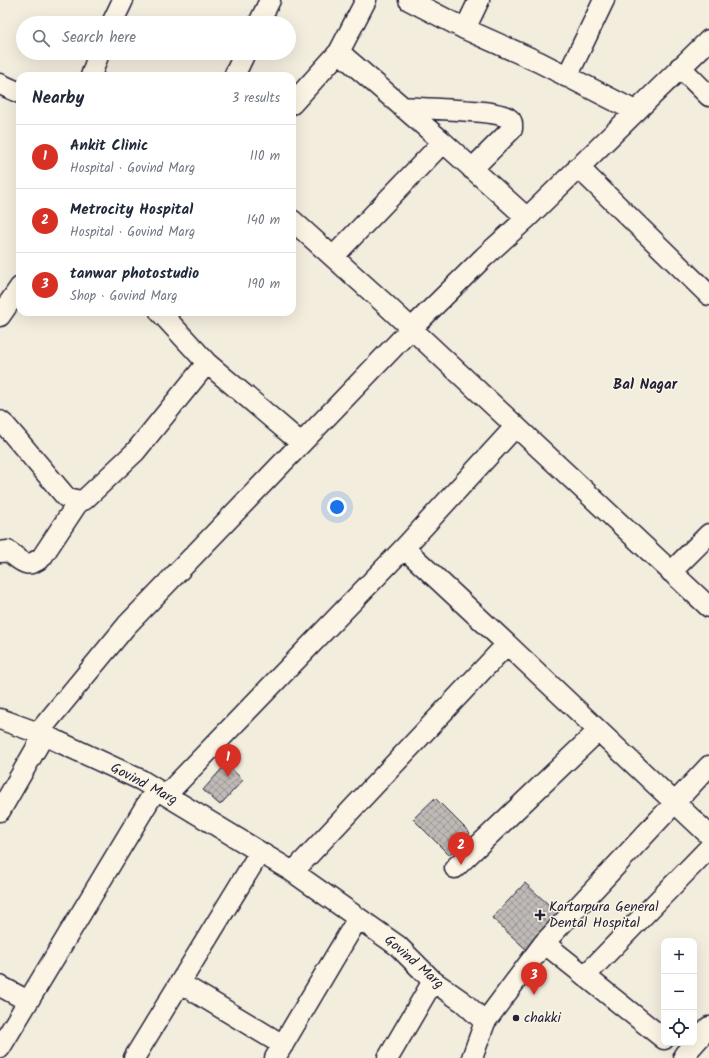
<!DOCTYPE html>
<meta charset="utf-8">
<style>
body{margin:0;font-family:Kalam,sans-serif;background:#f6f6f7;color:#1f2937}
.controls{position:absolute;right:12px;bottom:12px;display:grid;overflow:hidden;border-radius:8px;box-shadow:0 4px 16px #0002}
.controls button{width:36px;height:36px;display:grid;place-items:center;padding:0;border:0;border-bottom:1px solid #e0e1e3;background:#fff;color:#1f2937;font:20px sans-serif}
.you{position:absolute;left:337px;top:507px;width:14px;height:14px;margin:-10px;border:3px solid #fff;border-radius:50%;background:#1a73e8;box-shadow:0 0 0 6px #1a73e833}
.badge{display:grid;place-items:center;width:26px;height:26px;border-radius:50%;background:#d93025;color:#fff;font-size:13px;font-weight:700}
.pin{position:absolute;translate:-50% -33px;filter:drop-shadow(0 1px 2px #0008)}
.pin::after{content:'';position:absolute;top:21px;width:14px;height:12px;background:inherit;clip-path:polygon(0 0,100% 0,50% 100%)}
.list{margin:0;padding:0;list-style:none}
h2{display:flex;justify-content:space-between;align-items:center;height:52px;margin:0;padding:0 16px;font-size:17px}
h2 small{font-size:13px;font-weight:400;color:#747a83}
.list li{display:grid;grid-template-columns:26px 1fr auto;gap:12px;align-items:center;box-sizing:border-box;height:64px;padding:0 16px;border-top:1px solid #e0e1e3}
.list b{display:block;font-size:15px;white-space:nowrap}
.list p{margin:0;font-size:13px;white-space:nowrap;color:#747a83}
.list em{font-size:13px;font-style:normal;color:#747a83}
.icon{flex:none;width:22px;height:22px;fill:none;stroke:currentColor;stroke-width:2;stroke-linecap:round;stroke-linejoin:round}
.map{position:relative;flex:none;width:709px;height:1058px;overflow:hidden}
.search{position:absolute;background:#fff;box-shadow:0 4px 16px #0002;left:16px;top:16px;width:280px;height:44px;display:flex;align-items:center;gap:10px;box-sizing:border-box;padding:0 14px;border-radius:22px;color:#747a83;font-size:15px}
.panel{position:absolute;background:#fff;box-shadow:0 4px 16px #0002;left:16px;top:72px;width:280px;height:244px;border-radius:12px}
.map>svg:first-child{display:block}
</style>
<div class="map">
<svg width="709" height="1058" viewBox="0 0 709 1058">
<defs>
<pattern id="building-cross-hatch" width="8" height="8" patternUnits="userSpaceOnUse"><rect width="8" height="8" fill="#bfbab6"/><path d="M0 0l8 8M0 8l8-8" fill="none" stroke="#9b9795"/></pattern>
</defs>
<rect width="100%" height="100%" fill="#f3edde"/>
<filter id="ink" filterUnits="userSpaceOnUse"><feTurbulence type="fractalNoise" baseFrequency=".025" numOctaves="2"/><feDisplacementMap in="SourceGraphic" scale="8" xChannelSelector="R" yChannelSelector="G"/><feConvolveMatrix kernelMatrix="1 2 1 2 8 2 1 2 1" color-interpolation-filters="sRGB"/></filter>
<g filter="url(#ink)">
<path fill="url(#building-cross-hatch)" stroke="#22223b" d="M226 764 243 780 220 805 203 790Z
M435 798 470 833 449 855 413 819Z
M525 883 561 916 529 952 492 918Z"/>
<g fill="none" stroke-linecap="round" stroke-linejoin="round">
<defs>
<path id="minor" d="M409 0 465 29 539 62 635 111
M112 23 123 0
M259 23 270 0
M465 29 479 0
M339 52 366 0
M680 67 709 96
M235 74 245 53
M91 76 99 53
M567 77 604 0
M0 84 20 93
M292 104 339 52 443 142
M402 107C422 109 496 109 508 118 513 121 512 124 512 129L472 169
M578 167 709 295
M527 218 709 40
M292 220 384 303 709 607
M160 312 207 363
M0 316 20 287
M0 421 5 425 66 497 79 501 84 500 135 452 207 363 301 443
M0 552 8 551C22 561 26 570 42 557L79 501
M671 572 709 534
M507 644 404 548 515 427
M0 719 44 735 141 780 293 872 398 946 433 981 463 1002 485 1022
M38 733 127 625 411 329 484 257 527 218 443 142 333 257
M166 795 404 548
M0 811 44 735
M455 868 598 731
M293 872 507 644 709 835
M544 943 664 1039
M585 976 709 848
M180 983 283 1045
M0 986 28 1001
M0 1048 156 789
M684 1055 709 1027
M134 1058 260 852
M275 1058 358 918
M388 1058 433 981
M472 1058 485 1022 544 943 709 766"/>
</defs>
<use href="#minor" stroke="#22223b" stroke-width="23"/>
<use href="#minor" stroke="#fcf5e5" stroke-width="20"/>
</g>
</g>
<g fill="#22223b" stroke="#fcf5e5" stroke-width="1.5">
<path d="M538 909h4v4h4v4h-4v4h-4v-4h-4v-4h4z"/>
<circle cx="516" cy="1018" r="4"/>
</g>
<g text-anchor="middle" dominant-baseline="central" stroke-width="3" stroke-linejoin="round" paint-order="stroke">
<g font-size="14" fill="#22223b" stroke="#fcf5e5">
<text transform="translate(144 784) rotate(28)">Govind Marg</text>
<text transform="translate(414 962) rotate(41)">Govind Marg</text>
</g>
<g font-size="14" fill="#22223b" stroke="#fcf5e5" text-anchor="start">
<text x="549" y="907">Kartarpura General<tspan x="549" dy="16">Dental Hospital</tspan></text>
<text x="524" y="1018">chakki</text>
</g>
<g font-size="15" font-weight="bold" fill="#22223b" stroke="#fcf5e5">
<text x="645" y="385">Bal Nagar</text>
</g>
</g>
</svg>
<div class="controls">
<button>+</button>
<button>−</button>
<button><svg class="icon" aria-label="locate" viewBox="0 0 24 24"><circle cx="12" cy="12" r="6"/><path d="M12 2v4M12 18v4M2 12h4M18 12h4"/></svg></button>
</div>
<div class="you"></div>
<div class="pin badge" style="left:228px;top:777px">1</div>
<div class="pin badge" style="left:461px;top:865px">2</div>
<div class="pin badge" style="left:534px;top:995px">3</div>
<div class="search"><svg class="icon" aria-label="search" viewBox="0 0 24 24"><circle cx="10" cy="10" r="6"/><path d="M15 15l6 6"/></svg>Search here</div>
<section class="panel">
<h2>Nearby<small>3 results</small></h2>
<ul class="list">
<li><span class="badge">1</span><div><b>Ankit Clinic</b><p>Hospital · Govind Marg</p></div><em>110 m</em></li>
<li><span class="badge">2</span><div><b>Metrocity Hospital</b><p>Hospital · Govind Marg</p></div><em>140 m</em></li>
<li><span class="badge">3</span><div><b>tanwar photostudio</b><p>Shop · Govind Marg</p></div><em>190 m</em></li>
</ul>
</section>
</div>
